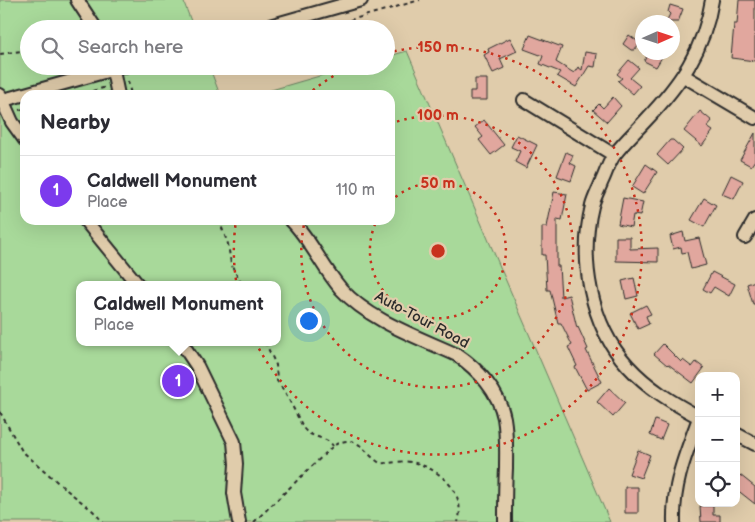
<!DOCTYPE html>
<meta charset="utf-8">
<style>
body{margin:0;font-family:"Balsamiq Sans",sans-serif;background:#f7f7f7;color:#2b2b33}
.controls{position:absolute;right:15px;bottom:15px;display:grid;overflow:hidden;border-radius:10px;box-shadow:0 5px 20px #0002}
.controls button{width:45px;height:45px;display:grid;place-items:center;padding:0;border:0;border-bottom:1px solid #e1e1e2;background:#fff;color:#2b2b33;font:25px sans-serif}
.compass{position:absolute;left:635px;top:15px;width:45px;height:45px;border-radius:50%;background:#fff;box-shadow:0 5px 20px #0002;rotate:87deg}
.you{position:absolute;left:308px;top:320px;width:18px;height:18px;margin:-12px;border:4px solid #fff;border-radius:50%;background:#1a73e8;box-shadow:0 0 0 8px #1a73e833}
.badge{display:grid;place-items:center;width:32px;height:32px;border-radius:50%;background:#7c3aed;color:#fff;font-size:16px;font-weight:700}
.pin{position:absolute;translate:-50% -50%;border:2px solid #fff;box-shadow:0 1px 5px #0006}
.popup{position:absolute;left:76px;top:281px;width:205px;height:65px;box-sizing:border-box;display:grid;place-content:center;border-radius:10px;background:#fff;filter:drop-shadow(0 1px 4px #0005);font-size:16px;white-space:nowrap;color:#7c7c81}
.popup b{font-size:19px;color:#2b2b33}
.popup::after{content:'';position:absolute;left:50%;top:100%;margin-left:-10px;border:10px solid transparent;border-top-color:#fff}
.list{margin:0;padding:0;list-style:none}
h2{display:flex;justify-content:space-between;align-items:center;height:65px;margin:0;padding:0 20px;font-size:21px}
h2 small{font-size:16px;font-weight:400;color:#7c7c81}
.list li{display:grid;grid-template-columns:32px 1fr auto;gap:15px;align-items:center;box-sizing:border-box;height:70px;padding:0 20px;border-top:1px solid #e1e1e2}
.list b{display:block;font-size:19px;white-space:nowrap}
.list p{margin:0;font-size:16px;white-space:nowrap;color:#7c7c81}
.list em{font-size:16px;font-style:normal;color:#7c7c81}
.icon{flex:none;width:28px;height:28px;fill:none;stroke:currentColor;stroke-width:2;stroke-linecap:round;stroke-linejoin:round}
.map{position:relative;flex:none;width:755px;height:522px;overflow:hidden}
.search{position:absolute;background:#fff;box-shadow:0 5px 20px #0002;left:20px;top:20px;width:375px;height:55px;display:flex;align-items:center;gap:12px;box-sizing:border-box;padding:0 18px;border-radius:28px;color:#7c7c81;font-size:19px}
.panel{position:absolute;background:#fff;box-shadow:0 5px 20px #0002;left:20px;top:90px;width:375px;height:135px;border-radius:15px}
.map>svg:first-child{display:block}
</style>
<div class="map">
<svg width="755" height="522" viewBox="0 0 755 522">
<rect width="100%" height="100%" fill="#e0ccab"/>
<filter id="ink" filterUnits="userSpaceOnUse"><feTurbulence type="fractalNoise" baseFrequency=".02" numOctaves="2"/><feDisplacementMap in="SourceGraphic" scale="10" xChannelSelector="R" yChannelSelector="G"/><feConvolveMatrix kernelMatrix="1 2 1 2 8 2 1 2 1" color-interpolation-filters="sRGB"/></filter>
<g filter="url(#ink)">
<path fill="#a8d99a" stroke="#6a8262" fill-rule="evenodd" d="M0 0H183L194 29H29V66H209L220 95H25V220H390V95H254L354 66H386V57L407 51 610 522H0ZM79 285H277V342H79Z"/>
<path fill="#e1a79e" stroke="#2b2b2b" d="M739 0H755V61L731 58 734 24H737Z
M670 5 683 9 678 22H666L670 14 668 12Z
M530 35 562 47 556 62 574 73 578 67 582 70 585 52 597 54 595 67 589 66 576 87 557 76 560 72 540 64 543 56 524 49Z
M629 35 640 43 634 50H631L623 44Z
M510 38 517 51 500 59 504 68 493 73 484 55 489 52 488 49Z
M649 52H665L656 67 644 61Z
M629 60 639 68 630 78 640 86 633 94 618 81 622 78 617 74Z
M475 79H487V100H470V91H475Z
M613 97 621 106 607 122 593 110 599 104 603 108Z
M700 111 712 121 707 127 713 131 702 146 684 131Z
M484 120 504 145 491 155 479 140 483 137 475 127Z
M755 133V160L751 166 740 160Z
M517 135 537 145 526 168 515 162 520 151 511 147Z
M670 140H673L683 149 668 165 657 155Z
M566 152 573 155 570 163 576 166 571 181 557 176Z
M646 164 657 172 643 194 632 187Z
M731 175 743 181 734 199 722 194Z
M554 192 567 194 562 220 557 219V266H559L561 297 569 295 577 328 578 327 588 349 586 350 602 382 587 390 575 367 577 366 568 347 572 345 561 323H558L550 290H547L545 255H542V227H547Z
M623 198 643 202 640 216 633 215 631 227 618 224Z
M704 198 716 205 704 227 691 220Z
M683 232 685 241 699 238 706 265 691 269 687 252 682 253 681 247 673 249 670 236Z
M616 237H630V249L658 248V262L616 261Z
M712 272 735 284 729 296 714 287 710 293 703 289Z
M634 278 638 296 626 299 622 281Z
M755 281V304H753L747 284Z
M646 305 651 314 646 316 649 324 638 329 630 313Z
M663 344 681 362 683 360 692 367 696 362 704 368 693 383 668 364 667 365 654 354Z
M609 388 625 403 613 417 597 402Z
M655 420 667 425 661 440 650 435Z
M638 450 650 455 641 478 629 474Z
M740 475 755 487V504L736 489V480Z
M625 487H638V513H625Z
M700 506H713V515H720V522H701Z"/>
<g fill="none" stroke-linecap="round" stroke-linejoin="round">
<defs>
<path id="minor" d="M77 0 96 29
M259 29 361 0
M112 66 118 95
M684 76 755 118
M0 95 12 122 25 140
M524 100 614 155
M0 101 125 66
M85 220 138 285
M291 220C311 240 322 267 341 289 370 321 418 337 457 355 478 369 499 392 504 418 507 435 506 452 506 468 505 486 505 504 505 522
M745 237 755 220
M181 342 197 366 234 442 236 464 234 493 239 522
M699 417C673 403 648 388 628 366 590 325 579 259 592 206 594 198 599 189 602 181 606 173 609 161 615 154 624 142 636 131 646 120 680 84 704 51 712 0
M736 434 755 444
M674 522C673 482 686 454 699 418"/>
</defs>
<use href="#minor" stroke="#2b2b2b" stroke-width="16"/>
<path stroke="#2b2b2b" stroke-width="2" stroke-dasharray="4 4" stroke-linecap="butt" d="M319 29 420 0
M0 54 29 50
M128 81 131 95
M77 95 107 87
M19 110 25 109
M219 220 228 244 231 264 242 285
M265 342 276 365 277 381 285 392 304 429C312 439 327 436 333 446
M0 412 22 451 63 487 93 511 103 522
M254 522 333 446C358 431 363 453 380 463 390 464 400 460 411 462 438 467 467 492 458 522"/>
<use href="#minor" stroke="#e0ccab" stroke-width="12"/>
</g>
</g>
<g fill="none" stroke="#c8321e" stroke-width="2.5" stroke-dasharray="2.5 5">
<path d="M390 202A68 68 0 1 1 377 220"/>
<path d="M390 124A136 136 0 1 1 305 220"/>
<path d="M307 95A204 204 0 0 1 350 67M387 53A204 204 0 1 1 236 221"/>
</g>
<g text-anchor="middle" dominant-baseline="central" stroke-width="4.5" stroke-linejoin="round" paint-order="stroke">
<g font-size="15" fill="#2b2b2b" stroke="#e0ccab">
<text transform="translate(422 320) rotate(28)">Auto-Tour Road</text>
</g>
</g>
<circle cx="438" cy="251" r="8" fill="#c8321e" stroke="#e0ccab" stroke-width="2.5"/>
<g font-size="15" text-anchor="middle" font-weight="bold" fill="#c8321e" stroke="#e0ccab" stroke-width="4.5" stroke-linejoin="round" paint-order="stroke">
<text x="438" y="52">150 m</text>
<text x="438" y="120">100 m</text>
<text x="438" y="188">50 m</text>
</g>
</svg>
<div class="controls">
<button>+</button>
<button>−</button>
<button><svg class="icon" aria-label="locate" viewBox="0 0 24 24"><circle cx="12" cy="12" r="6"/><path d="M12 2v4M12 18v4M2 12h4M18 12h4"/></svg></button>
</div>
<svg class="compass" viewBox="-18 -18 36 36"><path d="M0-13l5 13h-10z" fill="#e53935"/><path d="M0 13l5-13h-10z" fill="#7c7c81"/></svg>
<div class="you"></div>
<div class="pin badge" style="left:178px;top:381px">1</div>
<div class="popup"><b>Caldwell Monument</b>Place</div>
<div class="search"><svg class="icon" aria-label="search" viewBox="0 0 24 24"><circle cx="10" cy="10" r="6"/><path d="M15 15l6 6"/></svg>Search here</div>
<section class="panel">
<h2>Nearby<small></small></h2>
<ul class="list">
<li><span class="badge">1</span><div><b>Caldwell Monument</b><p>Place</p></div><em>110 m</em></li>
</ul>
</section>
</div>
